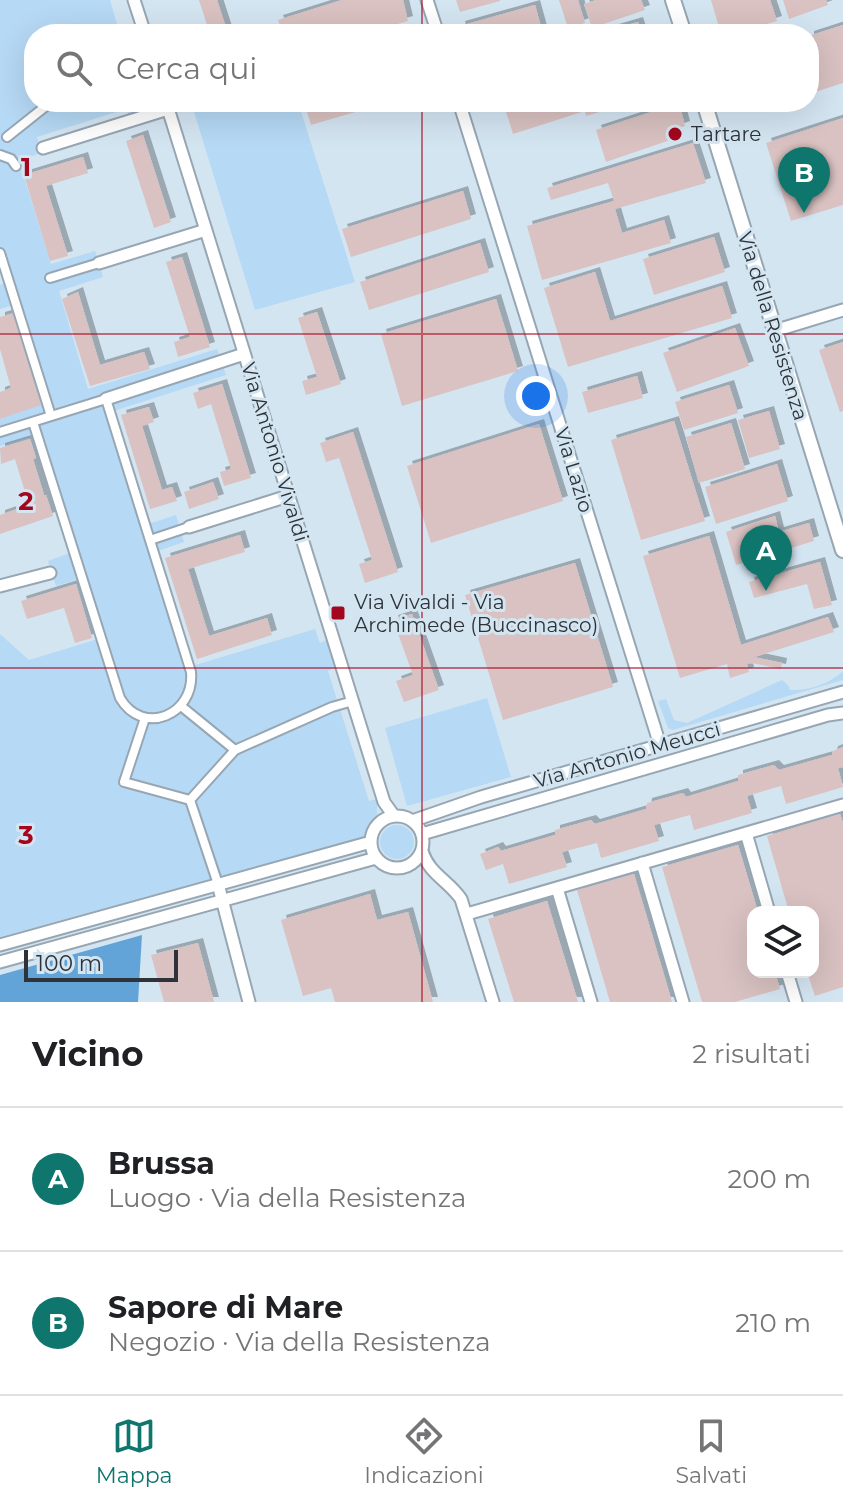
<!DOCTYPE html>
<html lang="it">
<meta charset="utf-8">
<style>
body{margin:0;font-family:Montserrat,sans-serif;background:#f2f2f2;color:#202124}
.controls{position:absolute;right:24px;bottom:24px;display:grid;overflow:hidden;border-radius:16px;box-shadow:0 8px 32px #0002}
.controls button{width:72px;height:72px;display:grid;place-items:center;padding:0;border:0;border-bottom:2px solid #e0e0e0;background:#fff;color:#202124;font:40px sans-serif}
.scale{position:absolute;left:24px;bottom:20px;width:154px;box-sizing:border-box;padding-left:8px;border:4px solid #2d3339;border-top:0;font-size:22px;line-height:28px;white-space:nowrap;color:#2d3339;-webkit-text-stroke:6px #d4e5f2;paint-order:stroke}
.you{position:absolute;left:536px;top:396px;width:28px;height:28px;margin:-20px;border:6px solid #fff;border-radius:50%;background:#1a73e8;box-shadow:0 0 0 12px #1a73e833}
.badge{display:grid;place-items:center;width:52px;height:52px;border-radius:50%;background:#0f766e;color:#fff;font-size:26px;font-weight:700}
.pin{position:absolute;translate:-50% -66px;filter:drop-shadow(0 2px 4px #0008)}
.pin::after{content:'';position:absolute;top:42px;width:28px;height:24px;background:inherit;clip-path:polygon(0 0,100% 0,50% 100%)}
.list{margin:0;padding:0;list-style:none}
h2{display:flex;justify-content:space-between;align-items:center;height:104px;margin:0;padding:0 32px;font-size:34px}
h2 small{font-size:26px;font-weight:400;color:#757577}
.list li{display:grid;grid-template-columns:52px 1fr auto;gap:24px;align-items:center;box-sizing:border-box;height:144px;padding:0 32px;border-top:2px solid #e0e0e0}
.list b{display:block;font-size:30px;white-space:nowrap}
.list p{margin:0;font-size:26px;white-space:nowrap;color:#757577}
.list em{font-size:26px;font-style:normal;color:#757577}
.icon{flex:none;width:44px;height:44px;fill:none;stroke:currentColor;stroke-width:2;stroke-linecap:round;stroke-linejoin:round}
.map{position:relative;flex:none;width:843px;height:1002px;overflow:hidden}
.search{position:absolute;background:#fff;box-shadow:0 8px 32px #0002;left:24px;right:24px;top:24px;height:88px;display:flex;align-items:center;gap:20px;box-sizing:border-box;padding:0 28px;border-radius:32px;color:#757577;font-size:30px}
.sheet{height:392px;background:#fff}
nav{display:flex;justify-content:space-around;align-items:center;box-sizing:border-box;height:112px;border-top:2px solid #e0e0e0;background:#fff;font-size:22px;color:#757577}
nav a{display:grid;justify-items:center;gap:4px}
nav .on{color:#0f766e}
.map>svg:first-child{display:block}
</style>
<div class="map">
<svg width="843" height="1002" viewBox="0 0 843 1002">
<defs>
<filter id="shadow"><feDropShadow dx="5" dy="-5" stdDeviation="0" flood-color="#0004"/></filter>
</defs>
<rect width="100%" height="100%" fill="#d4e5f2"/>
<path fill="#b6d9f5" d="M0 0H110L120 34H34V102H141L144 111 129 116 126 109 37 137 41 153 19 161 51 264 95 251 103 277 59 291 88 389 217 349 226 375 114 411 148 524 176 515 184 542 158 551 192 666 315 629 320 643 327 640 336 667 328 671 369 801 377 799V816L364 837 0 937V634L29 660 98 639 79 579 56 586 48 561 70 553 34 436 0 446V417L44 403 13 305 0 309V285L6 282 0 262Z
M191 102H298L355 282 255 310Z
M843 671V680L673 730 668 728 658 701 666 699 674 720 687 723 782 680 788 685 790 690C808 691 830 684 843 671Z
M487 698 511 777 407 806 385 728Z
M380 842a17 17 0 1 1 34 0a17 17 0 1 1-34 0Z"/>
<path fill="#62a4d7" d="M142 935 138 1002H0V975Z"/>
<path fill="#d9c2c1" filter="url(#shadow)" d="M199 0H217L228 34H210Z
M342 0H403L408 21 363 34H283L278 20Z
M456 0H500V1L460 12Z
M559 0H578L585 23 568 28Z
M596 0H641L645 10 592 28 584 4Z
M711 0H770L777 21 734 34H721Z
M783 0H826L828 5 789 19Z
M535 5 543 34H462L460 26Z
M638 22 642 34H600V33Z
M843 25V83L809 94V36Z
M304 102H386V103L311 125Z
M503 102H630V103L586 116 585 111 513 134Z
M679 103 685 126 674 130 676 138 606 162 596 130Z
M843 118V205L791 221 766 143Z
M143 135 171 222 154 228 126 141Z
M693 143 706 183 615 209 622 233 664 220 671 243 542 280 527 226 614 201 608 183 551 200 547 188Z
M83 157 88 173 46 186 68 256 50 261 24 175Z
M463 191 471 219 351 257 342 229Z
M714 237 725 272 654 295 643 259Z
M480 243 489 272 369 310 360 282Z
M182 257 210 347 178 357 174 342 190 337 166 262Z
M595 272 610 321 722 286 732 318 568 367 544 288Z
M78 292 100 365 144 352 150 369 90 386 62 299Z
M496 299 518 371 402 406 381 334Z
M317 312 341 384 306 395 302 381 317 377 298 318Z
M14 313 41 405 0 419V392L11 388 0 349V317Z
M735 328 749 366 677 392 663 353Z
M843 342V411L840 412 819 350Z
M637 376 643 398 588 413 582 392Z
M222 384 251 478 224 486 220 472 231 469 211 404 198 409 193 393Z
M729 385 738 413 684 430 675 402Z
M149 407 154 422 142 426 162 490 172 487 177 501 150 509 121 415Z
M769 411 780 449 749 458 738 420Z
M674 421 705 521 641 540 611 440Z
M731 423 745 469 699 483 686 437Z
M539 424 563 501 431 543 407 466Z
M353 432 398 572 365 583 359 564 372 560 339 458 326 462 320 443Z
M30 439 36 458 33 459 44 495H46L53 516 0 534V515L29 505 15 459 1 464 0 448Z
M777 464 788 501 716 524 705 487Z
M213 482 219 499 189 509 184 492Z
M775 516 779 532 809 523 814 541 736 565 726 532Z
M240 535 245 552 188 569 209 636 267 618 272 635 197 659 165 558Z
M709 536 741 645 828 617 834 632 754 657 782 663 781 669 752 663 747 664 749 672 730 678 727 664 680 678 643 556Z
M820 562 832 605 814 609 807 584 754 598 749 582Z
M575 563 613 687 503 720 465 595Z
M76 584 92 638 75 643 64 608 27 619 21 601Z
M412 614 439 690 404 702 396 681 413 675 393 620Z
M843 747V767L838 768 843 787 786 804 781 786 747 796 752 813 694 830 690 815 654 825 659 841 601 858 597 843 562 852 567 867 509 884 503 864 486 870 480 854 498 847 501 851 555 835V830L591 820 595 824 646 809 647 803 683 793 686 797 738 781V775L774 765 779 770 832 755 833 751Z
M840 814 843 823V987L815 996 807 972H813V912H789L767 836Z
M738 845 758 912H753V972H775L780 989 735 1002H702L662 867Z
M634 874 672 1002H610L577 890Z
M370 894 377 920 408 912 433 1002H335L331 988 303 996 281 920Z
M547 901 578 1002H514L488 919Z
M198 943 214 1002H164L151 955Z"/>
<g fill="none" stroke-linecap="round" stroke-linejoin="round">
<defs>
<path id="pedestrian" d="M7 137 51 102
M0 155 11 159 16 166
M0 253 51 416
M50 278 99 263
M0 432 106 399 191 672C195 715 143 737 120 698L33 422
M150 540 189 527
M181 706 235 750
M145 718 124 782 190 800
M190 800 235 750 332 707 353 701
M190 800 218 884"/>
<path id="minor" d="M134 0 145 34
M427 0 438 34
M166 102 384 802 394 816
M459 102 660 745
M43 148 168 109
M99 263 206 230
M774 331 843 310
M106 399 244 354
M189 527 288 496
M0 586 50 573
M371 842a26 26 0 1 1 52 0a26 26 0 1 1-52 0Z
M412 821 481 797 843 692
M746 833 769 912
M422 834 828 715 843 713
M422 851C429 874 448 880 461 899L493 1002
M642 863 683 1002
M218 884 249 1002
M557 888 591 1002
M467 914 843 805
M0 945 371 842
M0 962 376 858
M787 972 796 1002"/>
<path id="tertiary" d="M673 0 684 34
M704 102 843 550"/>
</defs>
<use href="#pedestrian" stroke="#97a6b3" stroke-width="12"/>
<use href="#minor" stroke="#97a6b3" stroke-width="15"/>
<use href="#tertiary" stroke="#97a6b3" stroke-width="18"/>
<use href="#pedestrian" stroke="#fff" stroke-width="8"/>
<use href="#minor" stroke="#fff" stroke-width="11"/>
<use href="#tertiary" stroke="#fff" stroke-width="14"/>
</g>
<path fill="none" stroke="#a3071f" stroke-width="2" stroke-opacity="0.55" d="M422 0V34M422 102V1002M0 334H843M0 668H843"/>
<g fill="#a3071f" stroke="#d4e5f2" stroke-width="3">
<circle cx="675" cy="134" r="8"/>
<rect x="330" y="605" width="16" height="16" rx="4"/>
</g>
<g text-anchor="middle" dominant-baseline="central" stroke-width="6" stroke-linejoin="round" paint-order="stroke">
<g font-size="20" fill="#2d3339" stroke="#d4e5f2" text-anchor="start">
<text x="691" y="134">Tartare</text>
<text x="354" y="602">Via Vivaldi - Via<tspan x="354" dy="23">Archimede (Buccinasco)</tspan></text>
</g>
<g font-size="20" fill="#2d3339" stroke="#d4e5f2">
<text transform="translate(773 326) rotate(73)">Via della Resistenza</text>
<text transform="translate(275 452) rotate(73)">Via Antonio Vivaldi</text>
<text transform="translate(574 470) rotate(73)">Via Lazio</text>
<text transform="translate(627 755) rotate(-16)">Via Antonio Meucci</text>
</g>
</g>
<g font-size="26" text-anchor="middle" font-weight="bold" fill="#a3071f" stroke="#d4e5f2" stroke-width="6" stroke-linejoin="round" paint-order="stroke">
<text x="26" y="176">1</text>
<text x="26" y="510">2</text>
<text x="26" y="844">3</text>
</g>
</svg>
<div class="controls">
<button><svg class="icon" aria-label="layers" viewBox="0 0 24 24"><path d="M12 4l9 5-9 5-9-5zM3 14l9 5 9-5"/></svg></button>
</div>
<div class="scale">100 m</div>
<div class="you"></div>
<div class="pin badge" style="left:766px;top:591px">A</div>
<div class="pin badge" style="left:804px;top:213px">B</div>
<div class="search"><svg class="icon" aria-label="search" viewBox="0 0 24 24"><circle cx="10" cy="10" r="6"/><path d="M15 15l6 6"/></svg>Cerca qui</div>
</div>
<section class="sheet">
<h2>Vicino<small>2 risultati</small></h2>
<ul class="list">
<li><span class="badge">A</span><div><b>Brussa</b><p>Luogo · Via della Resistenza</p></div><em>200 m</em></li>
<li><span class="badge">B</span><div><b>Sapore di Mare</b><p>Negozio · Via della Resistenza</p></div><em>210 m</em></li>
</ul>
</section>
<nav>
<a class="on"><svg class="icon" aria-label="map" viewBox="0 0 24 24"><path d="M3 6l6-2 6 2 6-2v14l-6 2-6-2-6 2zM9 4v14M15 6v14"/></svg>Mappa</a>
<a><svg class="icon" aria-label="directions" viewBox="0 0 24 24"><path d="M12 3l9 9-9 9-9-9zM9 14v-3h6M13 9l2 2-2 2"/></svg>Indicazioni</a>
<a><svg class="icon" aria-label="saved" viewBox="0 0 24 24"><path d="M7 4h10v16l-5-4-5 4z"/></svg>Salvati</a>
</nav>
